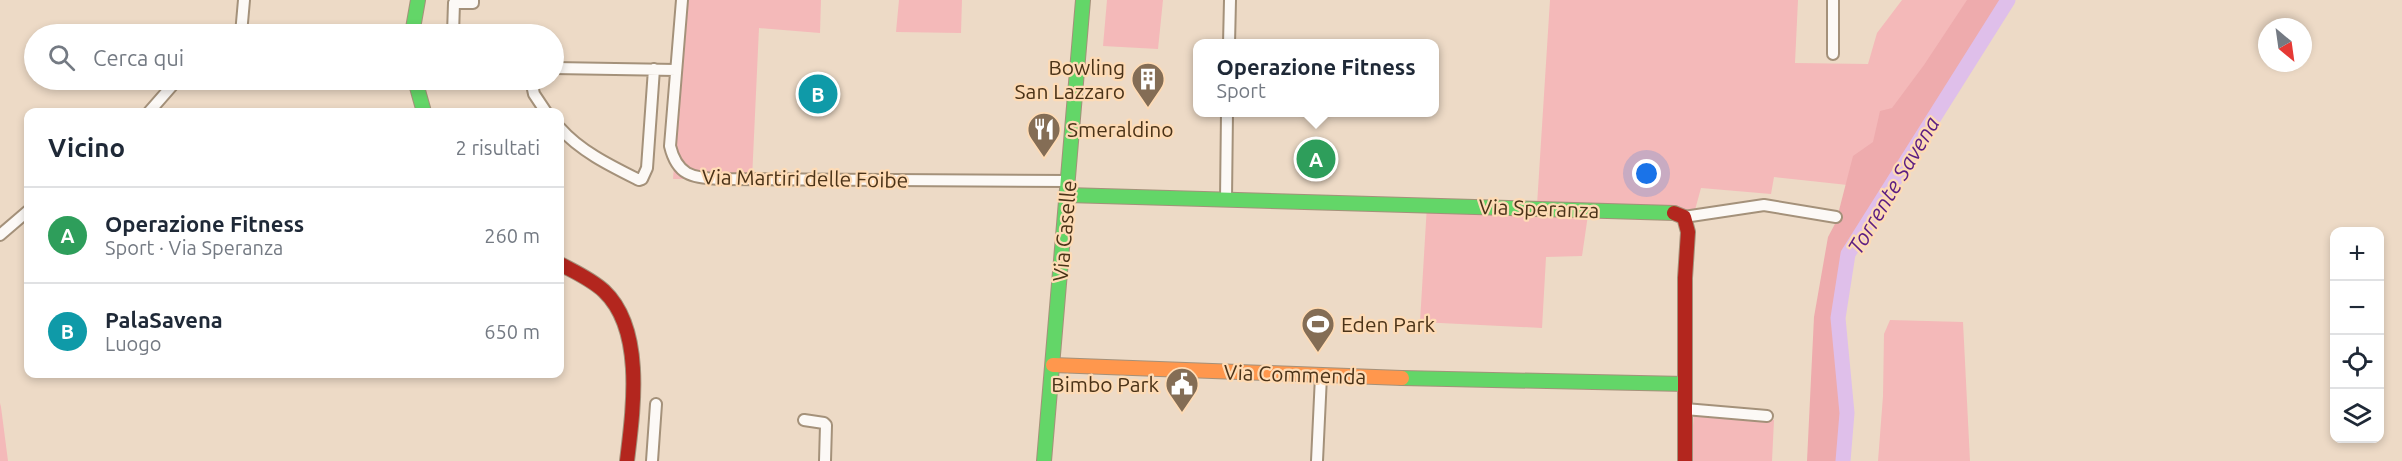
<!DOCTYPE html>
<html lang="it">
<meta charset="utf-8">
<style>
body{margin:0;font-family:Ubuntu,sans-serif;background:#f2f2f3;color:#1f2937}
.controls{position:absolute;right:18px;bottom:18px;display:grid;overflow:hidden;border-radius:12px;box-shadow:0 3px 9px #0003}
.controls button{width:54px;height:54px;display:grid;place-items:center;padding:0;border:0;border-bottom:2px solid #e0e1e3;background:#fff;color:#1f2937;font:30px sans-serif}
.compass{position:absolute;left:2258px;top:18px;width:54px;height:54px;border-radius:50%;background:#fff;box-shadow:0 3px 9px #0003;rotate:151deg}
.you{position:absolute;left:1647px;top:174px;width:21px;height:21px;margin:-15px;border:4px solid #fff;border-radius:50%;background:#1a73e8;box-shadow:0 0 0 9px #1a73e833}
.badge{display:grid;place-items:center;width:39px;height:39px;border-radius:50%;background:#846d55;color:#fff;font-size:20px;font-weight:700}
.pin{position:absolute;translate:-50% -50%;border:3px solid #fff;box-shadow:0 2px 6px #0006}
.popup{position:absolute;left:1193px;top:39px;width:246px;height:78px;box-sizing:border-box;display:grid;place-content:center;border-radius:12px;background:#fff;filter:drop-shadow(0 2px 4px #0005);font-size:20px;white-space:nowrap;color:#747a83}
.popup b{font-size:22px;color:#1f2937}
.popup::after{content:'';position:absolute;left:50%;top:100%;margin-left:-12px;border:12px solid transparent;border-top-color:#fff}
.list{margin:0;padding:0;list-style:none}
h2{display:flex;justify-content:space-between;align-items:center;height:78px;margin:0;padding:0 24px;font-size:26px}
h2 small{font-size:20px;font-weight:400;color:#747a83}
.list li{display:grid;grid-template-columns:39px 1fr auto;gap:18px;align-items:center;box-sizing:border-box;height:96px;padding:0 24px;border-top:2px solid #e0e1e3}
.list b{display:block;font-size:22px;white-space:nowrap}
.list p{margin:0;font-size:20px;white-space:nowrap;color:#747a83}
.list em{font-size:20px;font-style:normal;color:#747a83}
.icon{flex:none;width:33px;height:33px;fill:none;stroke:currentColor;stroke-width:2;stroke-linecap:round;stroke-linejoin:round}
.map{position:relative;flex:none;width:2402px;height:461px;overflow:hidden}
.search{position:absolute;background:#fff;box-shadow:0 3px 9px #0003;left:24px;top:24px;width:540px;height:66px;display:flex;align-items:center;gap:15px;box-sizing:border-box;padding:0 21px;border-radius:33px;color:#747a83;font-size:22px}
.panel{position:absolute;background:#fff;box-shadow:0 3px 9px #0003;left:24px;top:108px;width:540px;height:270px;border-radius:12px}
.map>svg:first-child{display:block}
</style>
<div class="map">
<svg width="2402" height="461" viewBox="0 0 2402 461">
<rect width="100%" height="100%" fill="#eddac6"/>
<path fill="#f4b9b9" d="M688 0H821L820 33 759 28 752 179H673Z
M899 0H962L961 33 896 32Z
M1107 0H1163L1158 49 1103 46Z
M1550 0H1798L1795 63 1868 64 1877 33 1902 0H1969L1857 186 1774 177 1771 194 1701 188 1695 210 1589 208 1582 256 1546 257 1542 328 1420 322 1427 205H1537Z
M1890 320 1963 322 1970 461H1878L1883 396 1884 334Z
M0 403 1 407 8 461H0Z
M1694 414 1774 420 1772 461H1690Z"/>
<path fill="#eeabad" d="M1967 0H2008L1848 254 1838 318 1847 413 1843 461H1807L1814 317 1828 237 1836 222 1853 156 1873 142 1880 111 1892 108 1924 65Z"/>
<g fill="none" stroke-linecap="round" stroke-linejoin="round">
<path stroke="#dfbfea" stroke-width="15" d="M1843 461 1847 413 1838 318 1848 254 2008 0"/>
<defs>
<path id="street" d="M682 0 670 146C677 175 692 178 719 179L1068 181
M241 34 244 0
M453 34 454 3H473V0
M1229 44 1230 0
M1833 54V0
M554 68 676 70
M531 80 534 94 546 112
M149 112 177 80
M560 128C580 151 611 166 639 180L642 179 647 168 654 69
M1226 199 1227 112
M1684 217 1764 205 1836 217
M0 235 28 211
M1685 409 1767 416
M804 420 824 423 826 425 825 461
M652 461 656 404
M1317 461 1321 376"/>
<path id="fast" d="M412 34 418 0
M415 80 424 112
M1067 195 1674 213
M1402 378 1685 384
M1044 461 1083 0"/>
<path id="slow" d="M1053 365 1402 378"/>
<path id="jam" d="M1674 213 1684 217 1688 232 1685 278V461
M560 264C575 272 591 279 604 291 645 330 633 411 627 461"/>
</defs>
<use href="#street" stroke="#a4917a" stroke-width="14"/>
<use href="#fast" stroke="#a4917a" stroke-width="16"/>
<use href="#slow" stroke="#a4917a" stroke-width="16"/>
<use href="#jam" stroke="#a4917a" stroke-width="16"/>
<use href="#street" stroke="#fcf9f6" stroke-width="10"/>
<use href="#fast" stroke="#63d668" stroke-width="14"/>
<use href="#slow" stroke="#ff974d" stroke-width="14"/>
<use href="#jam" stroke="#b3261e" stroke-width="14"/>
</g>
<defs>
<symbol id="building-pin" viewBox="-11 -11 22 30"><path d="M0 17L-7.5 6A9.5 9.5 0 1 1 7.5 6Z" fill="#846d55" stroke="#fedbb5"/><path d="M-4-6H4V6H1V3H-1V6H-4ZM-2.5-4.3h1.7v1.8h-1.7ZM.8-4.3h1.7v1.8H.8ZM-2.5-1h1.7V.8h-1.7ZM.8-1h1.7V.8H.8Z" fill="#fff"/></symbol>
<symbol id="restaurant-pin" viewBox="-11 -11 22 30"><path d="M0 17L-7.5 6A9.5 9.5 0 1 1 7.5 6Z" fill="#846d55" stroke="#fedbb5"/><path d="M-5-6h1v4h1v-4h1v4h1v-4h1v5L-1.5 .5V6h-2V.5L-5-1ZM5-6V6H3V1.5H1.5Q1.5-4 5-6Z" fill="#fff"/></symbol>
<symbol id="stadium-pin" viewBox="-11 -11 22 30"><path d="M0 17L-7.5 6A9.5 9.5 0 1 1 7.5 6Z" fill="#846d55" stroke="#fedbb5"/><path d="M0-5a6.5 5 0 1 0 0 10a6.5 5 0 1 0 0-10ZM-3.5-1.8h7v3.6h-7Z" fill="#fff"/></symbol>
<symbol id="civic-pin" viewBox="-11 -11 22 30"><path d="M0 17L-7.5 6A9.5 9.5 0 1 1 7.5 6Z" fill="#846d55" stroke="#fedbb5"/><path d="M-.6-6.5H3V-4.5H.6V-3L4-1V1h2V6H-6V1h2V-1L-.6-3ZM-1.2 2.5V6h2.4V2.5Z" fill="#fff"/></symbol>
</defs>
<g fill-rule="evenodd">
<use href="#building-pin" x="1129" y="60" width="38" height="52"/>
<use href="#restaurant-pin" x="1025" y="110" width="38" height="52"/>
<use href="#stadium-pin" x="1299" y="305" width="38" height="52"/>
<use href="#civic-pin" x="1163" y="365" width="38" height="52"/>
</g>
<g text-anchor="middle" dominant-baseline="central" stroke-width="4.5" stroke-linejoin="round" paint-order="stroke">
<g font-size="21" fill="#4b3318" stroke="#fedbb5" text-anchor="end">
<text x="1125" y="67">Bowling<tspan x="1125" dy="24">San Lazzaro</tspan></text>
<text x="1067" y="129" text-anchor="start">Smeraldino</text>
<text x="1341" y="324" text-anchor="start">Eden Park</text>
<text x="1159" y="384">Bimbo Park</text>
</g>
<g font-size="21" fill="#4b3318" stroke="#fedbb5">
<text transform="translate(805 178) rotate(1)">Via Martiri delle Foibe</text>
<text transform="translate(1539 208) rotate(2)">Via Speranza</text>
<text transform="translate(1064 231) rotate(-85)">Via Caselle</text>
<text transform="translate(1295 374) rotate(2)">Via Commenda</text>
</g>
<g font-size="22" font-style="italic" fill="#5b1d82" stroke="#fedbb5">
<text transform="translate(1893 185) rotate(-59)">Torrente Savena</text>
</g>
</g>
</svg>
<div class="controls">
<button>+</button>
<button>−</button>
<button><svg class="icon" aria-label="locate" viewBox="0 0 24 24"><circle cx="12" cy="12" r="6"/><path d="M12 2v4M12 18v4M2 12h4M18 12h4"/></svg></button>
<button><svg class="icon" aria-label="layers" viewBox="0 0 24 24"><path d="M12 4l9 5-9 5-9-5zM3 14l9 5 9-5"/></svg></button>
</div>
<svg class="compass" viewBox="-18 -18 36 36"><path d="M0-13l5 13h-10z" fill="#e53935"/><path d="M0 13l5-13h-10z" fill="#747a83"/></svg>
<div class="you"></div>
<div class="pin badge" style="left:1316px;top:159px;background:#2e9e5b">A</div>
<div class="popup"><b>Operazione Fitness</b>Sport</div>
<div class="pin badge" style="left:818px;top:94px;background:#0f9aa8">B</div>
<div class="search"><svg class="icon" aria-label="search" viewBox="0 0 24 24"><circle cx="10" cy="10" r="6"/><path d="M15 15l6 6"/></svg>Cerca qui</div>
<section class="panel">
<h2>Vicino<small>2 risultati</small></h2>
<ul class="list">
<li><span class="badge" style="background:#2e9e5b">A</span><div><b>Operazione Fitness</b><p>Sport · Via Speranza</p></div><em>260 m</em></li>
<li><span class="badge" style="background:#0f9aa8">B</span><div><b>PalaSavena</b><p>Luogo</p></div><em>650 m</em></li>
</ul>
</section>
</div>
